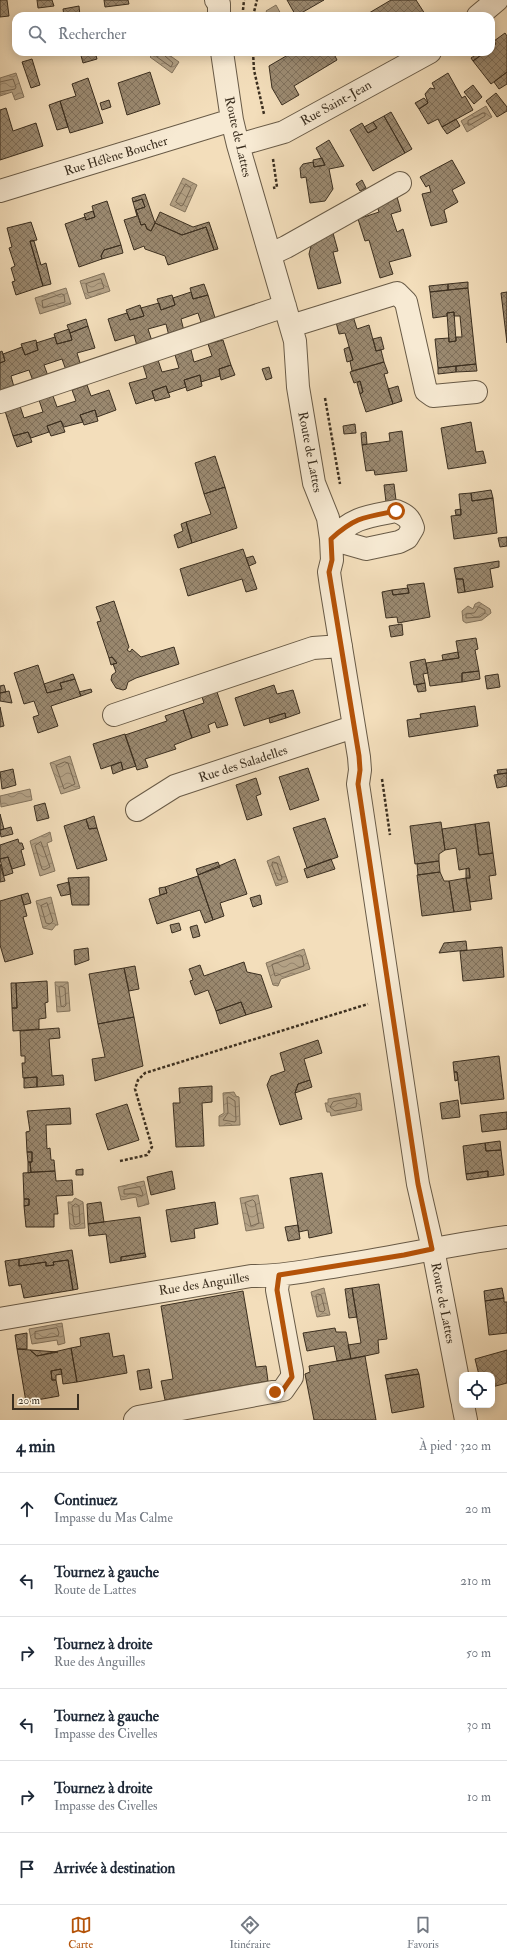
<!DOCTYPE html>
<html lang="fr">
<meta charset="utf-8">
<style>
body{margin:0;font-family:"IM FELL Double Pica",serif;background:#f6f6f7;color:#1f2937}
.controls{position:absolute;right:12px;bottom:12px;display:grid;overflow:hidden;border-radius:8px;box-shadow:0 2px 10px #0003}
.controls button{width:36px;height:36px;display:grid;place-items:center;padding:0;border:0;border-bottom:1px solid #e0e1e3;background:#fff;color:#1f2937;font:20px sans-serif}
.scale{position:absolute;left:12px;bottom:10px;width:67px;box-sizing:border-box;padding-left:4px;border:2px solid #3b2f20;border-top:0;font-size:11px;line-height:14px;white-space:nowrap;color:#3b2f20;-webkit-text-stroke:3px #f7ead3;paint-order:stroke}
.stop{position:absolute;width:12px;height:12px;margin:-9px;border:3px solid #b45309;border-radius:50%;background:#fff}
.stop.end{background:#b45309;border-color:#fff;box-shadow:0 1px 4px #0008}
.list{margin:0;padding:0;list-style:none}
h2{display:flex;justify-content:space-between;align-items:center;height:52px;margin:0;padding:0 16px;font-size:17px}
h2 small{font-size:13px;font-weight:400;color:#747a83}
.list li{display:grid;grid-template-columns:26px 1fr auto;gap:12px;align-items:center;box-sizing:border-box;height:72px;padding:0 16px;border-top:1px solid #e0e1e3}
.list b{display:block;font-size:15px;white-space:nowrap}
.list p{margin:0;font-size:13px;white-space:nowrap;color:#747a83}
.list em{font-size:13px;font-style:normal;color:#747a83}
.icon{flex:none;width:22px;height:22px;fill:none;stroke:currentColor;stroke-width:2;stroke-linecap:round;stroke-linejoin:round}
.map{position:relative;flex:none;width:507px;height:1420px;overflow:hidden}
.search{position:absolute;background:#fff;box-shadow:0 2px 10px #0003;left:12px;right:12px;top:12px;height:44px;display:flex;align-items:center;gap:10px;box-sizing:border-box;padding:0 14px;border-radius:12px;color:#747a83;font-size:15px}
.sheet{height:484px;background:#fff}
nav{display:flex;justify-content:space-around;align-items:center;box-sizing:border-box;height:56px;border-top:1px solid #e0e1e3;background:#fff;font-size:11px;color:#747a83}
nav a{display:grid;justify-items:center;gap:2px}
nav .on{color:#b45309}
.map>svg:first-child{display:block}
</style>
<div class="map">
<svg width="507" height="1420" viewBox="0 0 507 1420">
<defs>
<pattern id="water-waves" width="16" height="10" patternUnits="userSpaceOnUse"><rect width="16" height="10" fill="#b4a286"/><path d="M0 5q4-4 8 0t8 0" fill="none" stroke="#94846d"/></pattern>
<pattern id="building-cross-hatch" width="8" height="8" patternUnits="userSpaceOnUse"><rect width="8" height="8" fill="#9b8a71"/><path d="M0 0l8 8M0 8l8-8" fill="none" stroke="#80715c"/></pattern>
</defs>
<rect width="100%" height="100%" fill="#f3debb"/>
<filter id="stains"><feTurbulence type="fractalNoise" baseFrequency=".005" numOctaves="4"/><feColorMatrix values="0 0 0 0 .2 0 0 0 0 .09 0 0 0 0 .02 0 0 0 .5 -.17"/></filter>
<radialGradient id="worn" r=".72"><stop offset=".6" stop-color="#630" stop-opacity="0"/><stop offset="1" stop-color="#630" stop-opacity=".3"/></radialGradient>
<path fill="url(#water-waves)" stroke="#84745d" d="M276 5 282 16H269L266 11Z
M152 52H165L179 62 172 73 150 57 153 54Z
M16 73 24 97 15 100 12 92 0 96V78Z
M486 106 492 117 467 132 461 121Z
M183 178 197 185 185 212 170 205Z
M104 273 110 291 86 299 80 281Z
M66 288 71 304 40 314 35 298Z
M479 602 490 609 491 613 482 620 466 623 463 621 462 611 468 606 473 609 475 604Z
M70 756 80 788 61 794 50 763Z
M30 789 32 800 1 807 0 796Z
M50 832 52 841 47 843 55 871 40 876 30 841Z
M279 856 288 882 276 886 267 861Z
M51 897 58 925H56L52 930 43 928 36 901Z
M304 949 310 969 281 979 278 986 273 985 266 963Z
M55 982H68L70 1011 57 1012Z
M234 1092 236 1096 239 1097 240 1125 219 1126V1116L224 1113 223 1093Z
M360 1093 362 1110 331 1116 330 1112H327L325 1103H328V1099Z
M144 1181 149 1204 138 1207 136 1197 121 1200 118 1187Z
M258 1195 264 1228 246 1231 240 1198Z
M75 1198 83 1202 85 1228 70 1229 68 1202H72Z
M324 1288 330 1315 317 1317 311 1292Z
M62 1323 65 1343 58 1345 57 1340 32 1344 29 1329Z"/>
<g fill="none" stroke-linecap="round" stroke-linejoin="round">
<path stroke="#786853" stroke-width="1" d="M156 52 157 57 171 67 173 63 165 56 163 52
M0 82 13 79 16 87 15 89 0 92
M483 113H485V116L470 125H468V121Z
M186 184 191 188 183 205 181 206 176 202Z
M101 279 104 288 88 293 86 284Z
M62 294 64 295 65 302 43 308 42 301Z
M479 607 485 610V613L480 617 466 618V614L474 613Z
M65 762 68 763 75 784 64 789 56 766Z
M41 842 50 867 44 870 42 869 35 846Z
M273 862 277 863 282 878 281 880H278L272 865Z
M47 903 53 921 50 924 46 923 41 906Z
M300 955 302 956 304 966 275 976 272 965Z
M61 986 65 988 66 1005 64 1007 61 1006 59 988Z
M229 1097 235 1101 236 1120 235 1122 223 1120 228 1113 227 1098Z
M355 1098 357 1100 356 1107 335 1111 330 1107 333 1102Z
M140 1187 143 1194 142 1196 136 1194H124V1190Z
M253 1200 255 1202 259 1223 251 1226 245 1203Z
M76 1204 79 1206 80 1223 75 1225 74 1223 72 1207Z
M318 1294 321 1295 325 1310 323 1312 319 1311 316 1296Z
M57 1328 59 1333 58 1336 37 1339 35 1338V1332Z"/>
</g>
<path fill="url(#building-cross-hatch)" stroke="#3b2f20" d="M0 0H7L9 16 0 17Z
M37 0H52L54 6 38 8Z
M104 0H128L129 4 105 7Z
M287 0H324L296 16Z
M391 0H416L425 14 421 16H364Z
M79 6 80 16H64L63 9Z
M505 33 507 36V72L491 84 473 61 485 52H491V47L496 44 494 41Z
M80 52H95L97 59 83 63Z
M293 52H333L337 60 294 86 299 95 282 105 272 88 269 66Z
M480 52H485L473 61 471 58Z
M32 59 40 85 31 88 22 62Z
M150 72 160 104 127 115 118 83Z
M507 72V84L499 89 494 82Z
M448 73 462 98 465 96 473 110 442 127 438 119 428 124 419 109 428 103 425 94 430 88 435 89 432 83Z
M88 78 103 123 70 133 60 101 76 96 72 84Z
M473 85 482 97 474 104 464 92Z
M496 93 507 107V111L497 117 486 101Z
M424 98 428 103 419 109 415 103Z
M109 100 111 107 102 110 100 103Z
M60 101 68 127 57 130 49 105Z
M6 108 13 131 36 123 43 146 0 160V110Z
M391 112 412 149 405 153 384 116Z
M384 116 405 153 373 171 350 130 362 123 368 133 377 128 373 122Z
M456 119 460 126 447 134 442 127Z
M373 122 377 128 368 133 364 127Z
M329 140 344 166 329 169 333 189 325 201 310 203 306 177 301 178 300 168 303 164 313 162 314 167 325 165 316 148Z
M322 158 325 165 314 167 313 160Z
M452 160 465 183 452 190 458 202 444 210 447 222 431 226 422 194 431 192 429 185 426 187 420 177Z
M362 180 366 188 360 191 356 184Z
M145 194 155 223 151 231 147 229 145 224 141 225 136 210 145 207 142 199 133 202 132 198Z
M397 197 401 211 391 214 397 232 403 229 411 256 389 262 393 274 380 278 369 240 365 241 358 219 379 212 376 203Z
M142 199 145 207 136 210 141 225 145 224 147 229 151 231 155 223 182 235 206 227 214 250 168 265 165 256 145 249 144 246 134 250 124 220 137 216 133 202Z
M107 201 121 245 104 250 101 256 102 259 79 267 65 224 85 217 86 220 95 217 92 206Z
M93 211 95 217 86 220 84 214Z
M160 212 193 227 209 222 218 249 214 250 206 227 182 235 155 223Z
M31 222 37 240 30 241 43 286 16 295 12 282 15 281 11 268 15 266 9 248 12 247 7 228Z
M333 233 338 251 333 252 341 283 318 289 309 254 311 246Z
M30 241H34L41 265 46 263 51 284 43 286Z
M121 245 123 253 102 259 101 256 104 250Z
M468 282V288L448 290V284Z
M204 284 208 295 193 299 190 288Z
M448 284V290L430 292 429 286Z
M468 288 476 364 438 368 435 339 449 338V342L456 341V337H462L460 316H454V312L447 313V316L433 318 430 292Z
M191 292 193 299 208 295 216 321 202 325 198 313 181 319 184 331 169 336 166 324 148 329 152 341 137 346 134 335 115 341 108 319 127 313 130 320 144 316 141 308 159 303 161 310 175 305 173 298Z
M507 292V343L501 293Z
M172 295 175 305 161 310 157 299Z
M140 305 144 316 130 320 126 310Z
M454 312 456 341 449 342 447 313Z
M353 316 357 329 369 325 376 351 381 350 384 362 352 371 350 361 353 360 345 333 339 334 336 322Z
M86 319 88 326 70 333 67 325Z
M88 326 95 348 77 353 81 366 66 370 62 359 44 365 48 376 33 381 29 370 11 376 14 387 0 392V363L5 361 3 354 22 347 25 355 38 350 36 343 55 337 57 344 72 340 70 333Z
M69 329 72 340 57 344 54 334Z
M381 337 384 349 376 351 373 339Z
M36 340 38 350 25 355 21 344Z
M223 340 231 365 219 369 220 376 201 382 200 375 184 380 186 387 168 393 166 386 152 391 154 398 136 404 129 383 147 378 143 365 158 360 162 372 179 368 175 355 191 350 194 362 212 356 208 344Z
M349 347 353 360 347 362 344 349Z
M2 351 5 361 0 363V352Z
M384 362 388 373 384 374 393 404 366 412 360 394 363 392 360 381 354 383 350 372Z
M476 364 477 371 456 372V366Z
M231 365 235 375 221 380 219 369Z
M456 366V372L438 374V368Z
M269 367 272 378 266 380 262 369Z
M200 375 202 386 187 391 184 380Z
M360 381 363 392 360 394 357 383Z
M87 385 91 396 109 390 116 410 97 417 95 410 80 415 83 422 64 427 61 421 47 426 49 432 31 438 28 432 13 436 5 411 20 406 24 418 43 412 39 400 53 396 57 407 76 401 72 390Z
M166 386 170 397 155 401 152 391Z
M398 386 402 401 393 404 388 389Z
M95 410 98 421 84 425 80 415Z
M61 421 65 432 51 436 47 426Z
M471 422 476 452 483 451 486 463 448 469 441 428Z
M355 424 356 433 344 434 343 426Z
M402 431 407 471 375 475 374 470 366 471 362 445 390 441 389 433Z
M28 432 32 442 17 447 13 436Z
M366 432 367 444 362 445 361 433Z
M215 456 225 487 204 494 195 463Z
M394 484 396 500 386 502 384 485Z
M225 487 237 528 192 543 186 522 211 514 204 494Z
M491 490 493 498 472 501 471 493Z
M471 493 472 501 493 498 497 533 454 539 451 516 461 515 459 494Z
M461 509V515H456L455 510Z
M186 522 192 543 178 548 174 535 183 531 181 524Z
M507 537V546L500 547 498 538Z
M243 549 257 589 246 592 242 579 188 596 180 569Z
M253 556 256 563 249 566 246 558Z
M499 561V567L490 569 493 587 465 592 463 579H456L454 568Z
M456 579H463L465 592 458 593Z
M424 583 430 617 398 623 397 617 386 618 382 592 392 590 393 595 409 593 407 585Z
M408 588 409 593 393 595 392 590Z
M114 601 129 647 127 650 130 652 132 649 141 657 174 647 179 664 136 678 128 682 126 689 123 690 116 688 111 680 112 675 116 672 113 664 117 663 112 657 109 658 97 622 101 621 96 607Z
M402 624 403 635 391 637 389 626Z
M476 638 478 649 475 650 479 671 462 673V682L430 686 426 663 459 658 456 641Z
M458 652 459 658 443 660 442 655Z
M112 657 117 663 111 665 109 658Z
M425 659 428 673 423 674 425 683 414 685 410 662Z
M38 665 47 693 62 689 60 683 75 679 81 696 51 706 58 726 38 733 33 717 39 715 34 701 24 704 14 673Z
M479 671 480 679 462 682V673Z
M73 674 75 679 60 683 62 689 47 693 44 684Z
M498 674 500 687 487 689 485 676Z
M425 683 426 691 418 692 416 685Z
M4 685 6 692 0 693V686Z
M274 685 277 694 293 690 300 713 286 718 285 713 244 726 235 698Z
M91 689 92 692 81 696 79 692Z
M216 689 228 725 217 728 215 722 208 725 210 732 192 738 183 710 204 703 201 694Z
M9 691 12 703 0 701V693Z
M475 706 478 726 409 737 407 720 421 718 420 714Z
M0 707 4 726 0 727Z
M183 710 192 738 174 745 176 749 145 759 148 767 137 770 125 735 167 721 165 716Z
M285 713 286 718 270 723 269 718Z
M125 734 136 766 123 770 121 762 101 769 93 744Z
M121 762 123 770 113 774 111 766Z
M308 768 319 800 290 810 279 777Z
M13 769 16 785 2 789 0 772Z
M507 769V773L498 774 497 770Z
M507 773V786L497 788 494 775Z
M256 778 261 794 256 796 262 815 247 820 236 785Z
M45 803 49 818 37 821 34 806Z
M0 814 4 829 0 830Z
M94 816 97 828 89 829 86 819Z
M325 818 338 857 307 868 293 828Z
M86 819 89 829 97 828 107 860 77 869 64 826Z
M441 822 445 850 439 854V861L415 864 410 826Z
M489 822 493 853 479 855 475 824Z
M475 824 479 855 493 853 496 875 489 876 492 899 470 902 466 878H470L469 868 459 870 456 848 445 850 442 829Z
M11 827 13 834 1 837 0 830Z
M18 839 19 843H22L24 849 21 850 25 865 12 869 8 857 0 859V845Z
M8 857 13 873 4 876 0 859Z
M235 859 247 894 220 903 224 916 213 920 198 875Z
M331 859 335 869 307 878 304 869Z
M439 861 440 872 418 875 417 864Z
M218 862 220 867 198 875 196 869Z
M0 864 5 881 0 882Z
M469 868 470 878H466V869Z
M440 872 444 881H449L454 912 422 916 417 875Z
M198 876 213 920 205 923 200 910 157 924 149 899 167 893 165 887Z
M89 877V905H72L68 878Z
M466 878 471 910 454 912 449 881Z
M69 882 71 894 61 896 57 885Z
M165 887 167 893 160 895 159 888Z
M28 893 31 903 24 905 21 895Z
M21 895 27 916 23 917 33 954 5 962 0 945V901Z
M260 895 262 904 253 907 250 898Z
M179 923 181 930 172 933 170 925Z
M197 925 200 936 193 938 190 927Z
M466 941 467 950 439 953 444 943Z
M502 947 504 977 463 981 460 951Z
M88 948 89 960 75 965 74 950Z
M244 962 247 972 261 975 272 1007 246 1015 241 1002 216 1011 208 990 195 995 190 981 193 980 189 969 200 965 204 976Z
M135 966 139 989 129 991 124 968Z
M124 968 134 1017 98 1024 89 974Z
M47 981 48 1002 45 1003 46 1018 39 1019V1029L13 1031 12 1008H17L16 983Z
M11 983H16L17 1008H12Z
M241 1002 246 1015 220 1024 216 1011Z
M134 1017 143 1066 95 1081 92 1059 105 1057 98 1024Z
M59 1028 60 1038 49 1039 52 1076 63 1075 64 1085 37 1087V1077L23 1078 22 1063H25V1056H21L20 1031Z
M318 1040 322 1053 304 1059 310 1080 298 1084 295 1093 302 1119 280 1125 267 1085 271 1076 285 1071 280 1053Z
M499 1056 504 1099 461 1104 457 1072H454L453 1062Z
M454 1072H457L458 1080 455 1081Z
M37 1077V1087L24 1088V1078Z
M310 1080 312 1087 295 1093 298 1084Z
M212 1086V1102L202 1103 204 1146 176 1147 173 1103H180L179 1088Z
M458 1100 460 1117 442 1119 440 1103Z
M127 1104 139 1140 108 1150 96 1114Z
M70 1108 71 1124 46 1125 47 1149 50 1148 51 1160H54L55 1171 31 1172 30 1162H32V1152H27L26 1132 30 1131 27 1111Z
M507 1112V1129L482 1132 480 1115Z
M500 1141 501 1150 486 1151 485 1143Z
M485 1143 486 1151 501 1150 504 1175 488 1177V1171L466 1174 463 1146Z
M27 1152H32V1162H28Z
M28 1162H30L31 1172 28 1173Z
M83 1169V1175H76V1170Z
M55 1171 56 1181 72 1180 73 1195 56 1196 58 1214H54V1227H26L24 1206 29 1205V1199H24L23 1173Z
M172 1171 175 1189 151 1195 147 1177Z
M488 1171V1177L467 1180 466 1174Z
M322 1173 332 1233 309 1238 308 1230 299 1232 290 1178Z
M24 1199H29V1205L24 1206Z
M101 1202 104 1222 88 1224 87 1204Z
M215 1202 218 1224 194 1229 195 1238 171 1242 166 1210Z
M140 1217 145 1253 121 1257V1261L110 1263 106 1234 89 1236 88 1224Z
M298 1225 300 1239 288 1241 285 1227Z
M72 1250 78 1289 73 1290 68 1260 53 1262 54 1265 46 1266V1262L19 1266V1259Z
M145 1253 146 1257 121 1261V1257Z
M19 1259V1266L46 1262V1266L54 1265 53 1262 68 1260 73 1290 24 1298 21 1284 9 1286 5 1261Z
M379 1284 387 1339 378 1340 379 1353 351 1359 348 1345 361 1343 352 1288Z
M352 1288 357 1317 349 1318 345 1289Z
M502 1288 504 1298 485 1301 484 1291Z
M243 1291 256 1367 266 1366 268 1381 165 1400 161 1381 173 1379 161 1306Z
M504 1298V1302H507V1333L489 1335 485 1301Z
M335 1328 336 1332H346L351 1359 337 1361 334 1346 307 1351 303 1333Z
M27 1333V1349H17L15 1335Z
M109 1333 113 1357 124 1355 127 1373 77 1382 71 1348 81 1346 80 1338Z
M71 1348 77 1382 63 1384 61 1369 51 1371 52 1380H56L59 1396 26 1402 17 1349 30 1350 37 1356Z
M30 1350 58 1352 37 1356Z
M507 1350V1383L492 1387V1375H479L475 1359Z
M365 1356 376 1420H314L305 1374 310 1372 309 1366Z
M61 1369 62 1374 56 1375V1380H52L51 1371Z
M149 1369 152 1388 140 1390 137 1371Z
M417 1369 419 1374 386 1379 385 1375Z
M419 1374 424 1407 392 1413 386 1379Z"/>
<g fill="none" stroke-linecap="round" stroke-linejoin="round">
<defs>
<path id="minor" d="M216 0 219 4V16
M478 16 497 0
M222 52 232 120 238 145 295 341 298 387 314 483 328 518 331 539 332 560 329 572 331 586 359 757 360 770 358 784 418 1184 433 1249 462 1400
M238 145 284 132 430 52
M0 191 232 120
M271 254 286 247 400 183
M291 326 397 293 406 302 426 391 433 396 476 392
M0 402 285 306
M396 511C406 515 410 518 413 528L407 538 399 542 366 549 331 539C355 517 365 517 396 511Z
M114 715 313 648 341 646
M137 810 175 786 353 727
M0 1319 251 1276C280 1277 309 1270 338 1266 395 1257 450 1245 507 1237
M463 1405 466 1420
M135 1420 138 1417 283 1390 292 1377V1371L277 1290 279 1275"/>
</defs>
<use href="#minor" stroke="#695b47" stroke-width="24"/>
<path stroke="#3b2f20" stroke-width="2.5" stroke-dasharray="3 2" stroke-linecap="butt" d="M243 10 244 0
M253 16 257 0
M253 52 254 70 264 114
M273 159 277 187 273 188
M325 398 340 484
M382 779 390 835
M120 1161 147 1155 152 1147 135 1089 138 1080 145 1073 368 1004"/>
<use href="#minor" stroke="#f7ead3" stroke-width="22"/>
</g>
<g fill="none" stroke-linecap="round" stroke-linejoin="round">
<path stroke="#b45309" stroke-width="5" d="M275 1392 283 1390 292 1377 277 1290 279 1275 404 1255 432 1249 418 1184 358 784 360 770 359 756 329 572 332 560 331 539C355 517 365 517 396 511"/>
</g>
<g text-anchor="middle" dominant-baseline="central" stroke-width="3" stroke-linejoin="round" paint-order="stroke">
<g font-size="13" fill="#3b2f20" stroke="#f7ead3">
<text transform="translate(336 103) rotate(-29)">Rue Saint-Jean</text>
<text transform="translate(238 137) rotate(77)">Route de Lattes</text>
<text transform="translate(116 156) rotate(-17)">Rue Hélène Boucher</text>
<text transform="translate(310 452) rotate(79)">Route de Lattes</text>
<text transform="translate(243 764) rotate(-18)">Rue des Saladelles</text>
<text transform="translate(204 1284) rotate(-9)">Rue des Anguilles</text>
<text transform="translate(443 1303) rotate(79)">Route de Lattes</text>
</g>
</g>
<rect width="100%" height="100%" filter="url(#stains)"/>
<rect width="100%" height="100%" fill="url(#worn)"/>
</svg>
<div class="controls">
<button><svg class="icon" aria-label="locate" viewBox="0 0 24 24"><circle cx="12" cy="12" r="6"/><path d="M12 2v4M12 18v4M2 12h4M18 12h4"/></svg></button>
</div>
<div class="scale">20 m</div>
<div class="stop" style="left:396px;top:511px"></div>
<div class="stop end" style="left:275px;top:1392px"></div>
<div class="search"><svg class="icon" aria-label="search" viewBox="0 0 24 24"><circle cx="10" cy="10" r="6"/><path d="M15 15l6 6"/></svg>Rechercher</div>
</div>
<section class="sheet">
<h2>4 min<small>À pied · 320 m</small></h2>
<ul class="list">
<li><svg class="icon" aria-label="ahead" viewBox="0 0 24 24"><path d="M12 20V5M6 11l6-6 6 6"/></svg><div><b>Continuez</b><p>Impasse du Mas Calme</p></div><em>20 m</em></li>
<li><svg class="icon" aria-label="left" viewBox="0 0 24 24"><path d="M17 20v-9H6M10 6l-5 5 5 5"/></svg><div><b>Tournez à gauche</b><p>Route de Lattes</p></div><em>210 m</em></li>
<li><svg class="icon" aria-label="right" viewBox="0 0 24 24"><path d="M7 20v-9h11M14 6l5 5-5 5"/></svg><div><b>Tournez à droite</b><p>Rue des Anguilles</p></div><em>50 m</em></li>
<li><svg class="icon" aria-label="left" viewBox="0 0 24 24"><path d="M17 20v-9H6M10 6l-5 5 5 5"/></svg><div><b>Tournez à gauche</b><p>Impasse des Civelles</p></div><em>30 m</em></li>
<li><svg class="icon" aria-label="right" viewBox="0 0 24 24"><path d="M7 20v-9h11M14 6l5 5-5 5"/></svg><div><b>Tournez à droite</b><p>Impasse des Civelles</p></div><em>10 m</em></li>
<li><svg class="icon" aria-label="arrive" viewBox="0 0 24 24"><path d="M6 21V4h12l-3 4 3 4H6"/></svg><div><b>Arrivée à destination</b></div></li>
</ul>
</section>
<nav>
<a class="on"><svg class="icon" aria-label="map" viewBox="0 0 24 24"><path d="M3 6l6-2 6 2 6-2v14l-6 2-6-2-6 2zM9 4v14M15 6v14"/></svg>Carte</a>
<a><svg class="icon" aria-label="directions" viewBox="0 0 24 24"><path d="M12 3l9 9-9 9-9-9zM9 14v-3h6M13 9l2 2-2 2"/></svg>Itinéraire</a>
<a><svg class="icon" aria-label="saved" viewBox="0 0 24 24"><path d="M7 4h10v16l-5-4-5 4z"/></svg>Favoris</a>
</nav>
